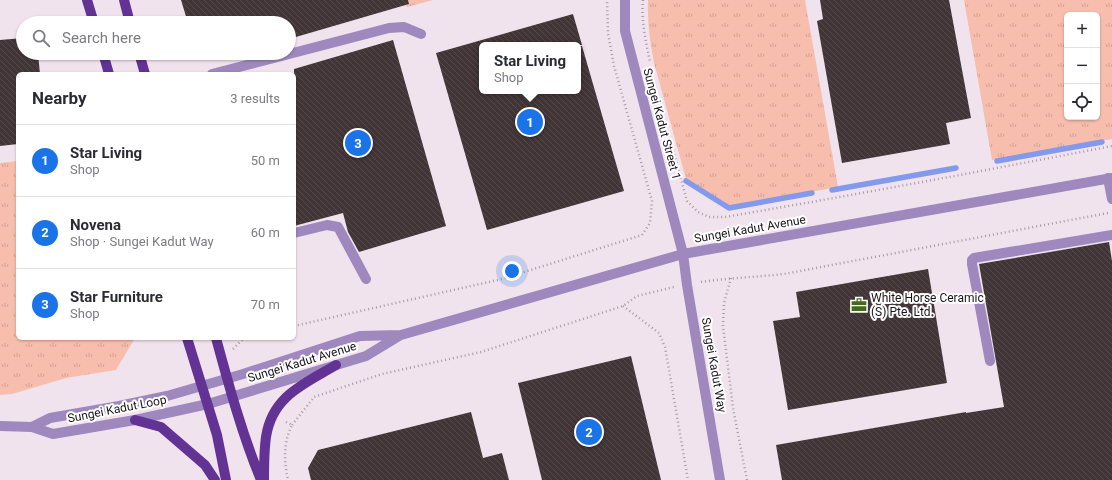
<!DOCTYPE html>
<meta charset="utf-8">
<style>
body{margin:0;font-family:Roboto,sans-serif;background:#f2f2f3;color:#2b2b33}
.controls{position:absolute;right:12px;top:12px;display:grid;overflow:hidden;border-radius:6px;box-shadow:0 1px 3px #0004}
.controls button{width:36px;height:36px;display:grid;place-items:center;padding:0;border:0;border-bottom:1px solid #e1e1e2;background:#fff;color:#2b2b33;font:20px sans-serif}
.you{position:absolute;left:512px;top:271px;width:14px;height:14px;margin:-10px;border:3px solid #fff;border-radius:50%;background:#1a73e8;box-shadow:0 0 0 6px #1a73e833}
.badge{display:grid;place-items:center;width:26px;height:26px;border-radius:50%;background:#1a73e8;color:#fff;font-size:13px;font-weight:700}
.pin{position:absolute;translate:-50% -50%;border:2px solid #fff;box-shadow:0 1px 4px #0006}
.popup{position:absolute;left:479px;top:42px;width:102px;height:52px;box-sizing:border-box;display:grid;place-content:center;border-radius:6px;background:#fff;filter:drop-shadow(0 1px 3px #0005);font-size:13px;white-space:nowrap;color:#7c7c81}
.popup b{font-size:15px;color:#2b2b33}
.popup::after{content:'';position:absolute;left:50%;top:100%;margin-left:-8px;border:8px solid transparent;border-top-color:#fff}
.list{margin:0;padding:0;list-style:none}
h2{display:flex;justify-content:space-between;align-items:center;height:52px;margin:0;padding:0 16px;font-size:17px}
h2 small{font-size:13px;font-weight:400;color:#7c7c81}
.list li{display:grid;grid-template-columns:26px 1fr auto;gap:12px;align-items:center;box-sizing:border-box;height:72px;padding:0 16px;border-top:1px solid #e1e1e2}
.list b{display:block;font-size:15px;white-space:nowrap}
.list p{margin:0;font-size:13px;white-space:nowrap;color:#7c7c81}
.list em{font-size:13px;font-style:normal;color:#7c7c81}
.icon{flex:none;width:22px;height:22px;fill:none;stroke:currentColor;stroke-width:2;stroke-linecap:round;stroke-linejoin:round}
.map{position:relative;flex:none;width:1112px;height:480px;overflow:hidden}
.search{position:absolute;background:#fff;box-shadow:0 1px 3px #0004;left:16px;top:16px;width:280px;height:44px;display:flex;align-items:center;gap:10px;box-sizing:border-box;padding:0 14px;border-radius:22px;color:#7c7c81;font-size:15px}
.panel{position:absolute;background:#fff;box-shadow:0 1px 3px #0004;left:16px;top:72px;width:280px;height:268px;border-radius:6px}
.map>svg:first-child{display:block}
</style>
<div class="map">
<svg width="1112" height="480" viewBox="0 0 1112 480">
<defs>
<pattern id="grass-tufts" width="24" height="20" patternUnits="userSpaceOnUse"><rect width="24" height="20" fill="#f7bead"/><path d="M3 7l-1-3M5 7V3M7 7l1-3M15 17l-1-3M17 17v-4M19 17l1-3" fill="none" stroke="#d3a294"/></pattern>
<pattern id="building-back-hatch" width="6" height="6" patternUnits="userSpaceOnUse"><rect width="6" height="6" fill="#423537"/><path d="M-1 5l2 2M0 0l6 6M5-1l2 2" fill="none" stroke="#54494b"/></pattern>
</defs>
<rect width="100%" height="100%" fill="#f1e3ed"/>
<path fill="url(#grass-tufts)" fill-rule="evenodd" d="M404 0H433L407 7Z
M648 0H805L838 187 729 207 686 179 654 63C650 42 647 21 648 0Z
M964 0H1112V139L992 160ZM1067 15H1097V117H1067Z
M18 161V338H135L116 370 66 378 12 394 0 395V163Z"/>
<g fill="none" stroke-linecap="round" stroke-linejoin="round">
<path stroke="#8399eb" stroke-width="5.5" d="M997 161 1102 142
M686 181 729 208 812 193
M832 190 956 168"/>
</g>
<path fill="url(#building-back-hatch)" d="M181 0H408L409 4 289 39V23H188Z
M820 0H949L971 118 946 123 950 144 842 163 817 21 823 19Z
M573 14 582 45H482V91H578V46H582L624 191 487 230 436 53Z
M23 38V53H38L40 74H18V144L0 146V40Z
M393 40 446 226 359 252 348 232 343 213 294 226V69Z
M1109 242 1112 261V480H782L776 445 966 412V413L1004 407 979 264Z
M928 269 947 383 788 410 773 321 800 317 796 292Z
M631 356 661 480H542L518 383Z
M471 412 483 458 502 453 509 480H311L308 468 318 450Z"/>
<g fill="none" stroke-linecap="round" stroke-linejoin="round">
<path stroke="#a69ba3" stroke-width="2.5" stroke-dasharray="1 3" stroke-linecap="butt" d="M643 0C641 21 646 42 650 62
M671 143 687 201 698 212 709 217H725C854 195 983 171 1112 146
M731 278 724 303 723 326 733 408 747 480
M701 282C729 278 756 277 784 274L1108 213
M623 306 659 333 665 347 688 480
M294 326 502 279 642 235 650 223 652 201 614 66 608 33 607 0
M233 349 244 338
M286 422 292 425C283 443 284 461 288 480
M292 425 314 397 382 374 481 352 623 306 637 296 674 287"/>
<path stroke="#9e88be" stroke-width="10" d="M625 0V31L683 254 687 285 720 480
M212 74 389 28 404 27 421 34
M1108 178 1112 199
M294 233 327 225 338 227 366 279
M990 361 972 264V260L974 258 1112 235
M0 426 32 427 53 434 135 420 208 404 366 356 399 336
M32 427 50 418 119 406 167 396 243 374 360 336 401 335 683 254 1112 178"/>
<path stroke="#623294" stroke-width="10" d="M87 0 94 23
M124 0 130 23
M103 53 109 74
M139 53 145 74
M187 338 217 435 226 480
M216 338C229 386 242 434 261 480
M135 420 161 427 205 465 215 480
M264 480C264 466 264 451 266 437 272 396 304 384 336 365"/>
</g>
<defs>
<symbol id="office-bare" viewBox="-9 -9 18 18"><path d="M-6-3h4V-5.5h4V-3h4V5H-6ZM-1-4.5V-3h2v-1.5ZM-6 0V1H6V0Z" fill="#456820" stroke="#fff" stroke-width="2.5" paint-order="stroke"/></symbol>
</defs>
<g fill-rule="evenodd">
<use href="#office-bare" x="848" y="294" width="22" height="22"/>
</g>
<g text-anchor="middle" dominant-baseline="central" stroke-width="4" stroke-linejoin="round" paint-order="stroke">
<g font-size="12" fill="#1a1519" stroke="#fff">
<text transform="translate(662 124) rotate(75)">Sungei Kadut Street 1</text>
<text transform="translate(750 229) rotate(-10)">Sungei Kadut Avenue</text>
<text transform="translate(302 362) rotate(-17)">Sungei Kadut Avenue</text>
<text transform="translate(714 365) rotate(80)">Sungei Kadut Way</text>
<text transform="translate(117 409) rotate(-11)">Sungei Kadut Loop</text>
</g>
<g font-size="12" fill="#1a1519" stroke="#fff" text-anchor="start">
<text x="871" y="298">White Horse Ceramic<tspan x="871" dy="14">(S) Pte. Ltd.</tspan></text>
</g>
</g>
</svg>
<div class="controls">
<button>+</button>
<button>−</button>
<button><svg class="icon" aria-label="locate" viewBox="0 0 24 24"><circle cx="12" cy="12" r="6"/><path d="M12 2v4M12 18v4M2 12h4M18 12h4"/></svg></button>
</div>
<div class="you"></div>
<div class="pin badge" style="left:530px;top:122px">1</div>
<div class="popup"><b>Star Living</b>Shop</div>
<div class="pin badge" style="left:589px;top:432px">2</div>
<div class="pin badge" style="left:358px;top:143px">3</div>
<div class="search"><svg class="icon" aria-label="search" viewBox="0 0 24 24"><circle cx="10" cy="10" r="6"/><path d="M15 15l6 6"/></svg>Search here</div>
<section class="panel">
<h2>Nearby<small>3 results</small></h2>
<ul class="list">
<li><span class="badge">1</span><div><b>Star Living</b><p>Shop</p></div><em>50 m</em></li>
<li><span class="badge">2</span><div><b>Novena</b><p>Shop · Sungei Kadut Way</p></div><em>60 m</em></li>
<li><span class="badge">3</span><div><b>Star Furniture</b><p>Shop</p></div><em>70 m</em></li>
</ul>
</section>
</div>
